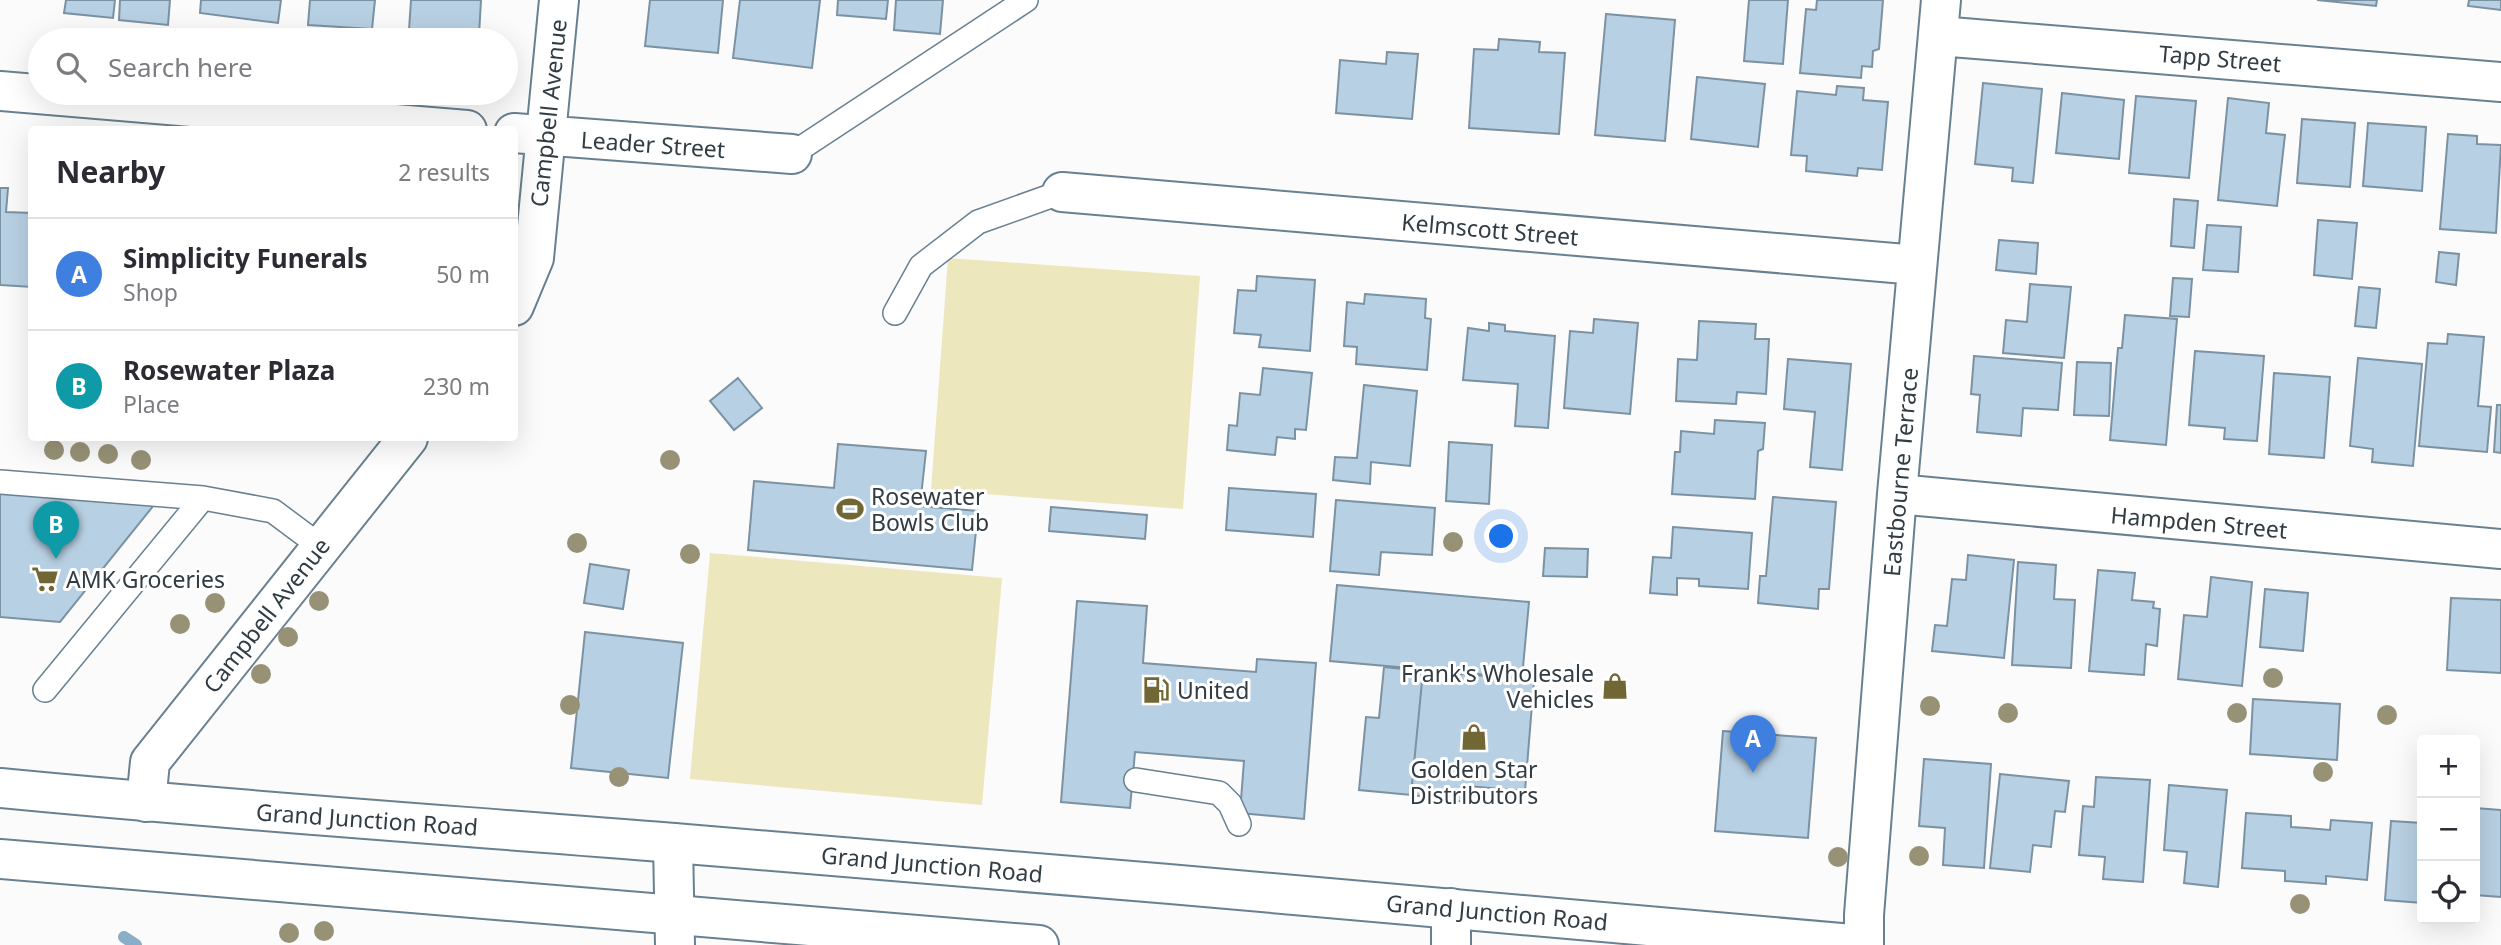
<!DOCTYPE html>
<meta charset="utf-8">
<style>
body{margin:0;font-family:"Noto Sans",sans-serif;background:#f2f2f3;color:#2b2b33}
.controls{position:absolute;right:21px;bottom:21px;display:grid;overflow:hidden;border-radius:7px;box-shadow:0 7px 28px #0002}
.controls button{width:63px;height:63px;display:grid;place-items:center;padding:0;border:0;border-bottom:2px solid #e1e1e2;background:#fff;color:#2b2b33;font:35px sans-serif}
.you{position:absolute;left:1502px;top:537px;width:24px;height:24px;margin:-18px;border:5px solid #fff;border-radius:50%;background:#1a73e8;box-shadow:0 0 0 10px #1a73e833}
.badge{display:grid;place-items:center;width:46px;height:46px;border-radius:50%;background:#706734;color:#fff;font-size:23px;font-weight:700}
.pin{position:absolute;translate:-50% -58px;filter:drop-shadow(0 2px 4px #0008)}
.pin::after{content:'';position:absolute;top:37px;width:24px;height:21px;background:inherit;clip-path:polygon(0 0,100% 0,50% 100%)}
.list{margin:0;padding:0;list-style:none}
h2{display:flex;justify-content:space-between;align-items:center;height:91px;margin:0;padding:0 28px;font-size:30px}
h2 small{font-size:23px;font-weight:400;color:#7c7c81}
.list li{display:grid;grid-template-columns:46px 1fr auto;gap:21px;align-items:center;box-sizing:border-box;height:112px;padding:0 28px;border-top:2px solid #e1e1e2}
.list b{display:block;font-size:26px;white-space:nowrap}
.list p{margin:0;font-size:23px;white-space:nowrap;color:#7c7c81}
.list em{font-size:23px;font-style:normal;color:#7c7c81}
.icon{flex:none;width:38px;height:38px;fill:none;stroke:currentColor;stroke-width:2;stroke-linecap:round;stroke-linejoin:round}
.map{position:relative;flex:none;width:2501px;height:945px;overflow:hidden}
.search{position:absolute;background:#fff;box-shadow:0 7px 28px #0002;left:28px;top:28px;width:490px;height:77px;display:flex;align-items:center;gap:18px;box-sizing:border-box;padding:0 24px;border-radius:38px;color:#7c7c81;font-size:26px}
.panel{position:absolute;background:#fff;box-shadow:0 7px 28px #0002;left:28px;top:126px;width:490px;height:315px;border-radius:7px}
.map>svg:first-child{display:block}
</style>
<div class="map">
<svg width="2501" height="945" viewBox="0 0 2501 945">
<rect width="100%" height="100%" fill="#fbfbfb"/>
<path fill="#ede7be" d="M948 258 1200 276 1183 509 931 490Z
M710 553 1002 578 982 805 690 779Z"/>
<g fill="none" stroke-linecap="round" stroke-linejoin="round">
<path stroke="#8aadc8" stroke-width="12" d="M124 937 136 945"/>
</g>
<path fill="#b8d0e3" stroke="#7b92a3" stroke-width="2" d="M66 0H115L113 18 64 13Z
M120 0H170L168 25 119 20Z
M201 0H281L278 23 200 13Z
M310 0H375L372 29 308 25Z
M411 0H481L479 35 409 30Z
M650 0H723L718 53 645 46Z
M740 0H820L812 68 733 58Z
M838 0H888L886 19 837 15Z
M896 0H943L940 34 894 30Z
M1749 0H1788L1783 64 1744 61Z
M1817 0H1883L1879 49 1873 51 1872 67 1862 66 1861 78 1800 73 1806 9 1816 10Z
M2317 0H2377L2376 6Z
M2469 0H2501V10L2468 6Z
M1606 14 1675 20 1665 141 1595 135Z
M1499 39 1540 42 1539 52 1565 53 1559 134 1469 128 1474 49 1498 50Z
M1387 52 1418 54 1412 119 1336 113 1340 60 1386 64Z
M1697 77 1765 84 1758 147 1691 139Z
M1983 83 2042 89 2033 183 2012 181 2013 168 1975 164Z
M1837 86 1864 88 1863 100 1888 102 1882 170 1858 168 1857 176 1806 171 1807 156 1791 155 1797 91 1836 95Z
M2062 93 2124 100 2119 159 2056 153Z
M2136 96 2196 101 2189 178 2129 173Z
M2228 98 2269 103 2266 133 2285 135 2277 206 2218 200Z
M2302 119 2355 123 2350 187 2297 183Z
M2368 123 2426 127 2422 191 2363 186Z
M2448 134 2477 136V144L2501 145 2496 233 2440 229Z
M0 188H8L6 212 32 213V287L0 285Z
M2174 199 2198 201 2194 248 2171 246Z
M2318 220 2357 223 2352 279 2314 275Z
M2207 225 2241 227 2238 272 2203 270Z
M1999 240 2038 243 2036 274 1996 270Z
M2439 252 2459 254 2456 285 2436 282Z
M1257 276 1315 280 1310 351 1259 347 1261 335 1234 333 1238 290 1256 291Z
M2173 278 2192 279 2189 317 2170 316Z
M2030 284 2071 287 2064 358 2003 353 2006 320 2027 322Z
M2359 287 2380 289 2376 328 2355 326Z
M1365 294 1426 299 1425 318 1431 319 1427 370 1356 364 1357 347 1344 346 1347 302 1364 304Z
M2125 315 2177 319 2166 445 2110 440 2118 348H2122Z
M1594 319 1638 323 1630 414 1564 408 1570 331 1593 333Z
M1699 321 1756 324 1755 339H1769L1766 394 1737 392 1736 404 1676 401 1678 359 1697 360Z
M1489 323 1505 325V331L1555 336 1548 428 1515 426 1518 384 1463 380 1468 328 1489 331Z
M2448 334 2484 337 2478 406 2491 407 2487 452 2419 446 2428 343 2447 344Z
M2195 351 2264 356 2257 441 2224 439 2225 428 2189 425Z
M1974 356 2062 363 2058 410 2023 408 2021 436 1977 432 1980 395 1971 394Z
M2358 358 2422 364 2413 466 2372 462 2373 449 2350 446Z
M1788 359 1851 364 1842 470 1810 467 1815 412 1784 409Z
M2077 362 2111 363 2109 416 2074 415Z
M1263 368 1312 373 1306 430 1295 429V439L1277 437 1275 455 1227 450 1229 425 1237 426 1240 393 1260 395Z
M2274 373 2330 377 2324 458 2269 454Z
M738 378 762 408 734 430 710 401Z
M1364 385 1417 391 1410 466 1371 462 1370 484 1333 480 1335 457 1357 458Z
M2497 405H2501V453L2494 452Z
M1715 420 1765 423 1763 449 1758 451 1755 499 1672 494 1675 452H1680L1681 431 1714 434Z
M1449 442 1492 445 1489 504 1446 501Z
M838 444 926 451 920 506 978 511 972 570 748 550 754 481 834 488Z
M1229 488 1316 494 1313 537 1226 530Z
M0 489 158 500 60 622 0 617Z
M1773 497 1836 502 1829 589H1819L1818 609 1758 603 1760 576H1766Z
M1336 500 1435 508 1432 555 1381 552 1379 575 1330 571Z
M1051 507 1147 515 1145 539 1049 531Z
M1673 527 1752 533 1748 589 1699 586V579L1677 578V595L1650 593 1653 557 1671 558Z
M1545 548 1588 549 1587 577 1543 576Z
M1968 555 2014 560 2004 658 1932 651 1935 625 1947 626 1952 579 1966 580Z
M2018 562 2056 565 2054 599 2075 600 2071 668 2012 665Z
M590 564 629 570 623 609 584 603Z
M2098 570 2135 573 2132 600 2154 602 2153 608 2160 609 2157 646 2146 644 2144 675 2089 671Z
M2211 577 2252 582 2242 686 2178 679 2184 615 2207 617Z
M1337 585 1529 602 1522 678 1330 661Z
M2265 589 2308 593 2303 651 2260 647Z
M2451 598 2501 600V673L2447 670Z
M1077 601 1147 606 1143 663 1256 672 1257 659 1316 663 1304 819 1240 813 1244 761 1135 752 1130 808 1061 802Z
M585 632 683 643 668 778 571 768Z
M1384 667 1423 671 1411 795 1359 790 1366 717 1379 718Z
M1423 671 1534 680 1525 791 1468 786 1466 802 1411 795Z
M2253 699 2340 704 2337 760 2250 754Z
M1723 731 1816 738 1808 838 1715 831Z
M1924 759 1991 764 1984 868 1943 865 1945 828 1919 826Z
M2000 774 2069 781 2065 812 2055 811 2051 847 2033 845 2030 872 1990 868Z
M2096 777 2150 780 2143 882 2103 879 2105 857 2079 855 2083 806 2094 807Z
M2169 785 2227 790 2218 887 2184 883 2187 852 2164 850Z
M2475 808 2501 810V897L2475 895Z
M2246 813 2291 816V827L2307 828 2330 830 2331 820 2372 823 2367 880 2326 876V884L2285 881V871L2242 868Z
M2391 821 2422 823V903L2385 900Z"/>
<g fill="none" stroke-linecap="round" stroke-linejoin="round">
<defs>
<path id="service" d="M792 154 1026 0
M895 313 921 266 978 222 1062 192
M0 482 203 498
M45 690 203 498 273 511 320 546
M1136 780 1219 793 1230 804 1239 824"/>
<path id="minor" d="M1939 36 2501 82
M0 91 467 130
M514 133 792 154
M1062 192 1917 265
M514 306 534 258 559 0
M1897 494 2501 549
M146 802 150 762 408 438
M673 843 675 945
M1451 908V945
M1864 945V915L1897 494 1941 0"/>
<path id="trunk" d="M0 788C225 810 450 825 674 843 1071 875 1467 909 1864 945
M0 859 1039 945"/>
</defs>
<use href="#service" stroke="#698090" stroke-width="26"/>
<use href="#minor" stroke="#698090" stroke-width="42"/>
<use href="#trunk" stroke="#698090" stroke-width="42"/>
<use href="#service" stroke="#fff" stroke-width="23"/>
<use href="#minor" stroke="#fff" stroke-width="38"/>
<use href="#trunk" stroke="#fff" stroke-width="38"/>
</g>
<g fill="#979276">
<circle cx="54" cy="450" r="10"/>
<circle cx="80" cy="452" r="10"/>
<circle cx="108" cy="454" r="10"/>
<circle cx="141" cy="460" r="10"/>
<circle cx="670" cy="460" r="10"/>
<circle cx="1453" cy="542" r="10"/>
<circle cx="577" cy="543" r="10"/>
<circle cx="690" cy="554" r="10"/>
<circle cx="319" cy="601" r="10"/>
<circle cx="215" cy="603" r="10"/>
<circle cx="180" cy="624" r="10"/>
<circle cx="288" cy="637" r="10"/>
<circle cx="261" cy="674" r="10"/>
<circle cx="2273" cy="678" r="10"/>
<circle cx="570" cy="705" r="10"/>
<circle cx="1930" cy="706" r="10"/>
<circle cx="2008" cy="713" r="10"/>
<circle cx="2237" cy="713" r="10"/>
<circle cx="2387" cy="715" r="10"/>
<circle cx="2323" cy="772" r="10"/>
<circle cx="619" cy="777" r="10"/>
<circle cx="1919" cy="856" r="10"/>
<circle cx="1838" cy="857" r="10"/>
<circle cx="2300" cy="904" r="10"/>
<circle cx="324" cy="931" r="10"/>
<circle cx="289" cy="933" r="10"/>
</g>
<defs>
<symbol id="stadium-bare" viewBox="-9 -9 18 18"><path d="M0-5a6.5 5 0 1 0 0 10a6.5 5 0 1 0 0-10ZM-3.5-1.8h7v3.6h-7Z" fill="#706734" stroke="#fff" stroke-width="2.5" paint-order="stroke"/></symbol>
<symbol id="supermarket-bare" viewBox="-9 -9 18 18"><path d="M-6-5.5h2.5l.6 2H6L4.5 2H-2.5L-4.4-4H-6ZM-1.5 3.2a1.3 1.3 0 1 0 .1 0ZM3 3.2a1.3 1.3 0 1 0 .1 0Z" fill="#706734" stroke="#fff" stroke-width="2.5" paint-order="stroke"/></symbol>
<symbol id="shop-bare" viewBox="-9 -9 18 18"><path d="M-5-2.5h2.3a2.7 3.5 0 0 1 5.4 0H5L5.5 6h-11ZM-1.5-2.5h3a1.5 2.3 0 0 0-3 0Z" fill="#706734" stroke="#fff" stroke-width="2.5" paint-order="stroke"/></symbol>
<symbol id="fuel-bare" viewBox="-9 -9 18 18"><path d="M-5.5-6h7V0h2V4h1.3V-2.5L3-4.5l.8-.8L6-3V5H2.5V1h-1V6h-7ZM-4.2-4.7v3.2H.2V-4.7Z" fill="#706734" stroke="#fff" stroke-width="2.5" paint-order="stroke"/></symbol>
</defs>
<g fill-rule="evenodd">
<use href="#stadium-bare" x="831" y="490" width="38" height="38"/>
<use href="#supermarket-bare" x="26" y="560" width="38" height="38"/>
<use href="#shop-bare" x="1596" y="667" width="38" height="38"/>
<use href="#fuel-bare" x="1137" y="671" width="38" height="38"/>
<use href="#shop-bare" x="1455" y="718" width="38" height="38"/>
</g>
<g text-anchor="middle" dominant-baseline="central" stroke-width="6" stroke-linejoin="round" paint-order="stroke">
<g font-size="23" fill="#323c43" stroke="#fff">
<text transform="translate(2220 58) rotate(5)">Tapp Street</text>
<text transform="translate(548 113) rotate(-84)">Campbell Avenue</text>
<text transform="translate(653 144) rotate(4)">Leader Street</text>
<text transform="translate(1490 229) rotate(5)">Kelmscott Street</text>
<text transform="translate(1900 472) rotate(-85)">Eastbourne Terrace</text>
<text transform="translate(2199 522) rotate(5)">Hampden Street</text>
<text transform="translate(266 615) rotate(-52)">Campbell Avenue</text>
<text transform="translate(367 819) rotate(4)">Grand Junction Road</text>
<text transform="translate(932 864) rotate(5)">Grand Junction Road</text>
<text transform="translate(1497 912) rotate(5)">Grand Junction Road</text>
</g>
<g font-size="23" fill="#323c43" stroke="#fff" text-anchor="start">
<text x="871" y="496">Rosewater<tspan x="871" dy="26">Bowls Club</tspan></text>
<text x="66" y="579">AMK Groceries</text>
<text x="1594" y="673" text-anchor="end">Frank's Wholesale<tspan x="1594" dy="26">Vehicles</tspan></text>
<text x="1177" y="690">United</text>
<text x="1474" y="769" text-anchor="middle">Golden Star<tspan x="1474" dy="26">Distributors</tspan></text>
</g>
</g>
</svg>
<div class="controls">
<button>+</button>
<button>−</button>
<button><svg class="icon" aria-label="locate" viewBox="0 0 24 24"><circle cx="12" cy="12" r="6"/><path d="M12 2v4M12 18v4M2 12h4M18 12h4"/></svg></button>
</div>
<div class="you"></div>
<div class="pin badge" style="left:1753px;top:773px;background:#3f7fe0">A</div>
<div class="pin badge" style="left:56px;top:559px;background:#0f9aa8">B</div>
<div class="search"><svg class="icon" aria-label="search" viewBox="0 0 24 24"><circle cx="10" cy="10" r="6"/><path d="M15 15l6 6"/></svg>Search here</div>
<section class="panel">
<h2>Nearby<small>2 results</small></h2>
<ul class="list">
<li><span class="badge" style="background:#3f7fe0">A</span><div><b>Simplicity Funerals</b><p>Shop</p></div><em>50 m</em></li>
<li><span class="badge" style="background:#0f9aa8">B</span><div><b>Rosewater Plaza</b><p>Place</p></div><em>230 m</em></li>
</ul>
</section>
</div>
